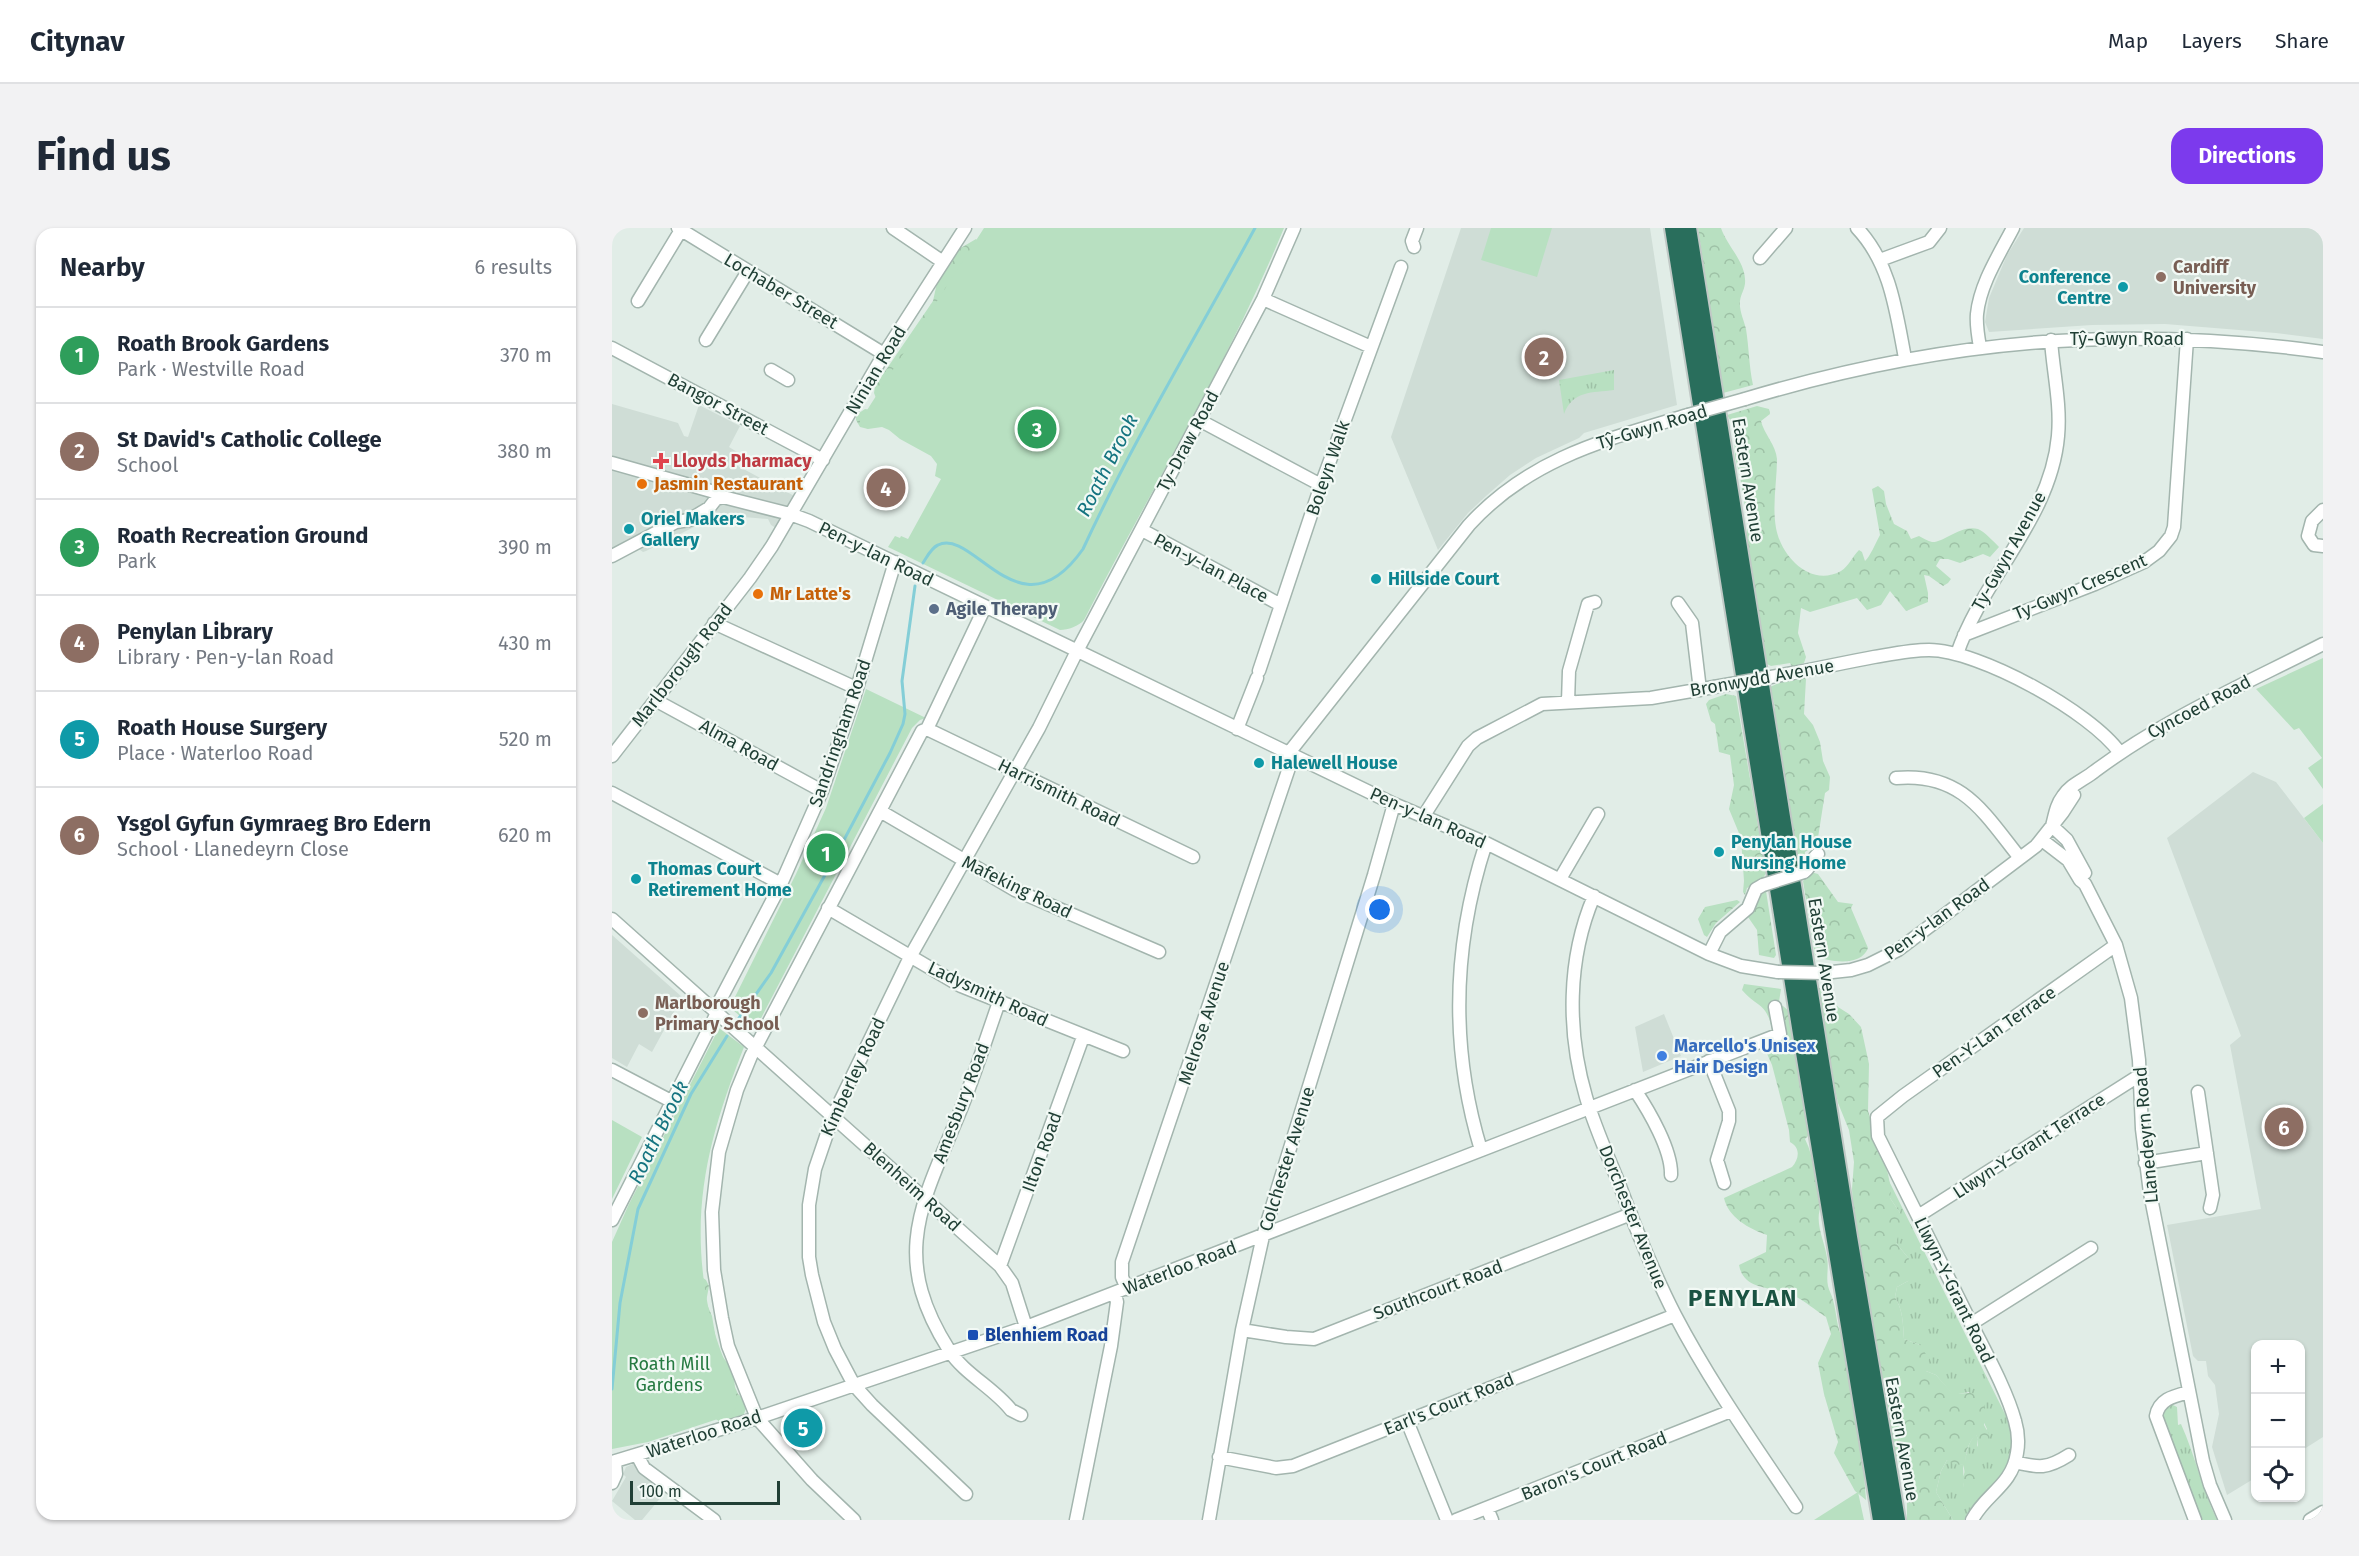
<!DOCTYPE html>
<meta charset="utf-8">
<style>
body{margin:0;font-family:"Fira Sans",sans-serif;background:#f2f2f3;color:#1f2937}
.controls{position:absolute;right:18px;bottom:18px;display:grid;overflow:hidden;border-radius:12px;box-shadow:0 2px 4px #0004}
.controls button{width:54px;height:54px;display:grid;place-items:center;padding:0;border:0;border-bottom:2px solid #e0e1e3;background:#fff;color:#1f2937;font:30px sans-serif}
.scale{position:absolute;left:18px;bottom:15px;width:150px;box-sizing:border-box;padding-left:6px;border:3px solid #203f35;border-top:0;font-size:16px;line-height:21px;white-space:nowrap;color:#203f35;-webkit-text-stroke:4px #f2f9f5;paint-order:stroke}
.you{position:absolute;left:768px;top:682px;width:21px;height:21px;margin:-15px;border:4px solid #fff;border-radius:50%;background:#1a73e8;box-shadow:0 0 0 9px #1a73e833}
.badge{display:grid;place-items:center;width:39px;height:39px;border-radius:50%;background:#7c3aed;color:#fff;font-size:20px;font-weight:700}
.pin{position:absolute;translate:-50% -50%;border:3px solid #fff;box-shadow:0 2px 6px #0006}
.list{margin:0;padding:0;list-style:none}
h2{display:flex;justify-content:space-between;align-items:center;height:78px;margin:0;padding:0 24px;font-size:26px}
h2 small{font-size:20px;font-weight:400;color:#747a83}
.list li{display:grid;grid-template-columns:39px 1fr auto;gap:18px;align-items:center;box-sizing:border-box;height:96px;padding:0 24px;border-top:2px solid #e0e1e3}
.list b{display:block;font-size:22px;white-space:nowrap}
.list p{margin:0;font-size:20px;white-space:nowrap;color:#747a83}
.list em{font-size:20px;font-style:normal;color:#747a83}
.icon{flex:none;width:33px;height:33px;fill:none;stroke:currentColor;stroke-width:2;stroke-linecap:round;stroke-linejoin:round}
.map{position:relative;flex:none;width:1711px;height:1292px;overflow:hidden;border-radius:18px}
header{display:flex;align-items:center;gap:36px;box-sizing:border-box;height:84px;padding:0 30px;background:#fff;border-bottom:2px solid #e0e1e3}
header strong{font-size:28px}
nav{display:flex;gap:33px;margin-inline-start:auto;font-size:21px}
.intro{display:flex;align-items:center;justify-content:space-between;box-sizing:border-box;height:144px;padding:0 36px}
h1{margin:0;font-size:42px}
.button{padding:15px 27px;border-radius:18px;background:#7c3aed;color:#fff;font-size:21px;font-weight:700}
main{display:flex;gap:36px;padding:0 36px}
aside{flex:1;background:#fff;border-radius:18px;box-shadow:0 2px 4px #0004}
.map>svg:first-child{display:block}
</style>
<header>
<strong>Citynav</strong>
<nav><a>Map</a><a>Layers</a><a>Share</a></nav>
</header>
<div class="intro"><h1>Find us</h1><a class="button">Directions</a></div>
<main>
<aside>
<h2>Nearby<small>6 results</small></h2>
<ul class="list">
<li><span class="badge" style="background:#2e9e5b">1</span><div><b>Roath Brook Gardens</b><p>Park · Westville Road</p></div><em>370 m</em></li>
<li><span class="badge" style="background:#8d6e63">2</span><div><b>St David's Catholic College</b><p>School</p></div><em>380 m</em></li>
<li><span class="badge" style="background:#2e9e5b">3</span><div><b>Roath Recreation Ground</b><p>Park</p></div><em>390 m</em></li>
<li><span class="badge" style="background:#8d6e63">4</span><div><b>Penylan Library</b><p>Library · Pen-y-lan Road</p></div><em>430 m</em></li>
<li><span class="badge" style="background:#0f9aa8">5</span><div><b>Roath House Surgery</b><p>Place · Waterloo Road</p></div><em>520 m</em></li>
<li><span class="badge" style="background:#8d6e63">6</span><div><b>Ysgol Gyfun Gymraeg Bro Edern</b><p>School · Llanedeyrn Close</p></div><em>620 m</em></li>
</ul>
</aside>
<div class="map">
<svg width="1711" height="1292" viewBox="0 0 1711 1292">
<defs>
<pattern id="grass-tufts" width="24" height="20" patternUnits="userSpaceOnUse" patternTransform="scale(1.5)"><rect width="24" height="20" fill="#b8e0c1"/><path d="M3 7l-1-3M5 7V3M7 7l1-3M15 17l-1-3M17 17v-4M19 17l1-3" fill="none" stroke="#9ec1a6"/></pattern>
<pattern id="forest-crowns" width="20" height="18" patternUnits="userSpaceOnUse" patternTransform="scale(1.5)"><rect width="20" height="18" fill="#b8e0c1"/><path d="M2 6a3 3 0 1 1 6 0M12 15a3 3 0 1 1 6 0" fill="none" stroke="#9ec1a6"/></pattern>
</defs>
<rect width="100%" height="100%" fill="#e1ede7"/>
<path fill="#cfddd6" d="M849 0H1038L1065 177 972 205 967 210 924 230 898 247 874 268 856 285 826 322 779 209Z
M1412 0H1711V111L1664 105 1553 96 1480 97 1377 104 1373 94 1377 70 1395 27Z
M0 176 66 195 72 208 76 209 87 177 128 198 117 219 130 227 124 237 188 271 169 303 159 297 156 291 120 288 90 295 34 323 31 324 20 316 0 328Z
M1641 544 1664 554 1711 615V1209L1689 1223 1688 1116H1644L1643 1250 1615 1267 1600 1219 1607 1186 1603 1157 1596 1148 1594 1133H1586L1581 1128 1555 997 1649 981 1618 817 1629 808 1555 610Z
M0 707 70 769 40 824 27 816 15 839 0 830Z
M1052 786 1069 828 1031 844 1023 799Z
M21 1236 55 1262 30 1292H23L0 1273 14 1249 11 1246 14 1239Z"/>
<path fill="url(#grass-tufts)" d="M1002 142V162C980 165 961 162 952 186L947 152Z
M1277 953 1397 1194C1410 1253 1372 1252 1352 1292H1341L1324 1264 1329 1243 1335 1232 1351 1237 1352 1260C1353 1243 1351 1219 1364 1206L1366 1211 1365 1219 1375 1201 1357 1164 1341 1167 1324 1147 1314 1143 1308 1117 1292 1111C1291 1096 1291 1082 1283 1069L1285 1059 1296 1053 1298 1032 1284 1015 1288 985 1278 970Z
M1559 1176 1565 1179 1566 1197 1569 1196C1583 1227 1590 1261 1605 1292H1586L1549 1192V1181Z"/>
<path fill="url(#forest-crowns)" d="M1086 0H1109C1115 18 1132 32 1133 51 1134 60 1129 65 1128 73 1127 83 1132 92 1134 101 1137 120 1137 138 1141 157L1111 165Z
M364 11 366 13 256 201 248 199 244 192V187L253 181 259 182 264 170 262 165 263 158 321 73 326 50 331 42 339 35 347 21Z
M1145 178 1157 181 1158 186 1149 193C1152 206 1164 217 1165 231 1165 253 1160 277 1164 300 1169 328 1198 360 1229 343 1237 338 1240 329 1247 322L1250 324 1253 333C1258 329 1264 314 1268 307L1260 261 1266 258 1272 263 1274 276 1282 296 1295 303 1299 311 1307 308C1311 310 1316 313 1320 314 1331 315 1349 296 1366 301 1372 303 1382 314 1387 319L1378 329 1371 326 1348 335 1336 331H1328L1324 338 1339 351 1336 355 1331 358 1317 348 1312 347 1316 365V374L1294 383 1278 363 1269 377 1255 382 1245 370 1198 384 1189 380 1186 405 1194 429 1192 435 1180 439 1178 435 1159 438 1155 436 1149 411 1134 308 1136 298 1128 248 1123 229 1122 198 1115 187Z
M1187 446 1194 451 1192 486 1201 497 1208 514 1211 533 1218 549 1217 562 1213 565 1205 616 1193 624 1192 637 1188 640 1182 634 1184 621 1181 614 1161 494 1163 479 1158 459Z
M1114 466 1124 468 1154 645 1150 652 1135 660 1133 667 1131 664 1132 653 1129 610 1117 581 1122 557 1118 527 1107 524 1103 496 1099 493 1094 476 1097 472Z
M1199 644 1206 646 1226 674 1241 676 1239 680 1256 720C1249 739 1218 734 1203 728L1191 653Z
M1154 663 1164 727 1162 730 1147 727 1145 702 1136 689 1143 681 1150 665Z
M1125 672 1128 674 1104 695 1095 709 1092 707 1086 691 1093 679Z
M1132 756 1169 761 1166 780 1171 778 1178 784 1187 829 1192 884 1197 907 1193 911C1204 932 1201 954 1211 975 1200 991 1213 1013 1215 1030 1217 1039 1214 1049 1216 1058 1217 1063 1220 1067 1221 1072 1225 1085 1224 1100 1232 1113L1252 1246 1254 1272 1243 1263 1222 1225 1226 1214 1212 1166 1206 1135 1219 1106 1214 1089C1203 1082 1193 1073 1181 1067 1162 1058 1132 1064 1127 1037L1154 1024 1155 1007C1137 1001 1116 989 1112 970L1180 939C1187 931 1189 920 1178 914L1177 902 1160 837 1153 821 1164 804 1160 802C1155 774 1145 780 1130 762Z
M1205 760H1212L1226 779 1237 786 1249 799 1257 836 1256 883 1276 946 1279 961 1278 970 1288 985 1292 1000 1287 1005 1284 1015 1298 1032 1302 1046 1296 1053 1285 1059 1283 1069C1291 1082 1291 1096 1292 1111L1308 1117 1317 1131 1314 1143 1324 1147 1341 1166C1353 1166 1362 1162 1372 1171V1197L1378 1208 1376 1229 1373 1231 1366 1228V1211L1364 1207C1357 1213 1353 1225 1354 1233 1364 1240 1363 1251 1364 1262L1359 1266H1355L1350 1251 1353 1244 1351 1237 1341 1236 1335 1232 1329 1243 1324 1264 1341 1292H1295V1255L1288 1235 1278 1217 1251 1063 1254 1051 1247 1033 1248 1022 1243 1006 1240 961 1242 934 1237 902 1226 875 1216 828Z
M91 1050 94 1052 97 1058 94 1074 100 1088 106 1123 121 1142 123 1159 126 1166 133 1172 134 1180 132 1186 118 1194H108L101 1189Z"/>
<path fill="#b8e0c1" d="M372 0H672C616 136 539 261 472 392 467 398 456 402 448 402L276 319 283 308 288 310 289 308 296 311 329 251 323 248 325 236 319 228 288 211 277 202 270 199 256 201 248 196V193Z
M879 0H940L925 49 869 32Z
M1711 430V561L1696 540 1710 530 1687 500 1682 502 1644 461Z
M254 461 314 490 308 492 300 500 146 796 139 798 121 782 120 775 184 646 214 580Z
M1711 576V615L1692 590Z
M107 800 132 819C97 908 77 981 96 1078 99 1091 102 1105 107 1118 113 1136 126 1159 125 1179L118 1187 36 1214 0 1221V1014L17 976Z
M0 892 30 909 0 971Z
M1246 1264 1252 1292H1202Z"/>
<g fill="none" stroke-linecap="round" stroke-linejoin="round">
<path stroke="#84ced7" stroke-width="3" d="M311 335C315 329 319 320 326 317 362 299 408 411 471 321 522 211 585 107 643 0
M127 790 159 745 224 627 278 525 291 496 293 486 290 453 303 358
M0 1161 8 1075 26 981 79 866 115 808"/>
<defs>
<path id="minor" d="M66 0 272 126
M281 0 331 34
M1245 0C1279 36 1284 84 1293 130
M802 19 800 13 805 0
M1148 30 1174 0
M1268 32 1317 14 1328 0
M651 71 759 119
M26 73 69 2
M94 112 136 43
M1368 119C1366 108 1364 97 1365 86 1368 56 1387 27 1401 0
M0 120 211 232
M159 142 176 152
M1133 171C1329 112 1509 96 1711 124
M587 192 709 257
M0 235 99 263 111 269 178 286 197 293 782 576 874 615 1097 726 1129 738 1166 744
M1711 282 1700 293 1696 308 1702 317 1711 318
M530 302 669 377
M0 328 64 294 77 292 97 280 104 271 111 269
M1066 375 1080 395 1088 462
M102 395 244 460
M1352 407 1483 356 1532 334 1547 323 1559 308 1562 299 1575 111
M1345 426C1370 351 1439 290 1446 208 1449 176 1441 143 1439 112
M647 443 709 257 789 39
M1181 445C1208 440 1235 434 1262 429 1280 426 1299 422 1317 422 1367 422 1479 484 1508 525
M43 472 210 563
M956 474 957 443 976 376 983 374
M315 501 581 629
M625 501 645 450
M676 526 857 297C918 230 993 212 1076 187
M0 528 138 350 160 318 272 126 353 0
M1284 550C1350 544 1372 585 1408 630
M0 565 169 656
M268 583 403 662 547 724
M811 589 856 518 865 510 930 476 1039 470 1102 459
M1440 598C1443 587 1444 577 1451 568 1459 556 1472 552 1483 543 1554 490 1633 456 1711 416
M1440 598 1455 612 1473 645
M1430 612 1456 632 1468 652 1473 656 1504 717 1519 770 1527 832 1530 901 1538 965 1591 1233 1598 1257 1613 1292
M1192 644C1199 640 1199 631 1206 626
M948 651 986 586
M982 668C955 731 955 804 974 869 982 897 995 926 1006 953 1023 999 1041 1044 1063 1087 1098 1154 1142 1216 1184 1279
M216 680 349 758 511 823
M0 691 388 1038 400 1055 414 1099
M1097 726 1108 704 1136 680 1144 661 1151 657
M1211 745 1239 742 1256 737 1286 722 1424 618 1451 584 1462 567
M387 774C374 811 362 849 347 886 309 977 278 1029 337 1122 352 1146 382 1160 399 1182L409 1187
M1097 833 1117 883V893L1105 932 1112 955
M0 842 59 873
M1023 862C1037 883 1060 922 1059 947
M1586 864 1601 967 1598 980
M869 922C838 820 841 716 874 615
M1533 935 1595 925
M1306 988 1528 847
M0 992 103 789 105 778 169 656 210 563 242 470 283 334
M388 1038 471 809
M515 1061 510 1049V1034L681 528
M1359 1096 1479 1020
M630 1102 674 1109 702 1111 1019 986
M1577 1164C1562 1168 1547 1171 1544 1188L1583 1292
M795 1193 835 1292
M25 1227 32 1240 102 1292
M607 1229 664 1240 681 1238 1063 1087
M0 1234 145 1190 414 1099 1168 806 1163 779
M1403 1234C1427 1240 1435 1241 1457 1227
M0 1255 4 1246 3 1234
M354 1266 260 1177 242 1157 223 1121 212 1094 200 1047 197 1029V977L203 941 221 888 298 729 427 500 465 423 651 71 682 0
M875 1280 880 1292
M242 1292 200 1252 145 1190 116 1118 110 1090 102 1042 100 984 107 924 125 862 139 828 310 503 315 501 373 379
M464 1292 499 1118 505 1074 503 1066
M597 1292 630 1102 651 1008 762 647 782 576
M844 1292 1119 1183
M1360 1292C1373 1266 1400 1258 1405 1225 1407 1214 1406 1203 1403 1193 1394 1160 1371 1120 1356 1089 1326 1028 1296 968 1266 908L1265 889 1291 868 1504 717
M1698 1292 1711 1284"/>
<path id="highway" d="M1061 0 1190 812 1269 1292
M1076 0 1237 1009 1285 1292"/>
</defs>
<use href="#minor" stroke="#a3b5ae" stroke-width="15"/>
<use href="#highway" stroke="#c1c9c6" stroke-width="20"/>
<use href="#minor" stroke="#fff" stroke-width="12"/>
<use href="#highway" stroke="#296e5c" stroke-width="16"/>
<defs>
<path id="minor-bridge" d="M1076 187 1133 171
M1102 459 1181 445
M1151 657 1192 644
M1166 744 1211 745"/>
</defs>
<use href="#minor-bridge" stroke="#a3b5ae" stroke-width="15" stroke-linecap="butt"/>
<use href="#minor-bridge" stroke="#fff" stroke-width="12"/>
</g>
<g fill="#8d6e63" stroke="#f2f9f5" stroke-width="2">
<circle cx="1549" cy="49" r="6"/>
<circle cx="31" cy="785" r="6"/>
</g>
<g fill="#0f9aa8" stroke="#f2f9f5" stroke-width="2">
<circle cx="1511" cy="59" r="6"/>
<circle cx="17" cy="301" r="6"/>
<circle cx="764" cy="351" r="6"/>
<circle cx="647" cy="535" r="6"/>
<circle cx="1107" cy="624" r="6"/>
<circle cx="24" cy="651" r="6"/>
</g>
<path fill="#e0444e" stroke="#f2f9f5" stroke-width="2" d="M46 224h6v6h6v6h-6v6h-6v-6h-6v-6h6z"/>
<g fill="#e8710a" stroke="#f2f9f5" stroke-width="2">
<circle cx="30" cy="256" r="6"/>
<circle cx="146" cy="366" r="6"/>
</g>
<circle fill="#5c6f8a" stroke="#f2f9f5" stroke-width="2" cx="322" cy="381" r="6"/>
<circle fill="#3f7fe0" stroke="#f2f9f5" stroke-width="2" cx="1050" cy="828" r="6"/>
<rect fill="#1a4fb4" stroke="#f2f9f5" stroke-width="2" x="355" y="1101" width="12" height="12" rx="3"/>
<g text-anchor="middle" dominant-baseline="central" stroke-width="4.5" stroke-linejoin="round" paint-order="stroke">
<g font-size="18" font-weight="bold" fill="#785e54" stroke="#f2f9f5" text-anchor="start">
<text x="1561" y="39">Cardiff<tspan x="1561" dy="21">University</tspan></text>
<text x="43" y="775">Marlborough<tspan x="43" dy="21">Primary School</tspan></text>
</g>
<g font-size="18" font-weight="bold" fill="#0d838f" stroke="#f2f9f5" text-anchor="start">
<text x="1499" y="49" text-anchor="end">Conference<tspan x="1499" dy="21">Centre</tspan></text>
<text x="29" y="291">Oriel Makers<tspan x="29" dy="21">Gallery</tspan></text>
<text x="776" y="351">Hillside Court</text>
<text x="659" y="535">Halewell House</text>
<text x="1119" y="614">Penylan House<tspan x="1119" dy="21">Nursing Home</tspan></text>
<text x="36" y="641">Thomas Court<tspan x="36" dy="21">Retirement Home</tspan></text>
</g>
<g font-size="18" fill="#203f35" stroke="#f2f9f5">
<text transform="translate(169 63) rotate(31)">Lochaber Street</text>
<text x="1515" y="111">Tŷ-Gwyn Road</text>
<text transform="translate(264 142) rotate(-59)">Ninian Road</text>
<text transform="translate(106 176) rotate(28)">Bangor Street</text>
<text transform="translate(1040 199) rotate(-17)">Tŷ-Gwyn Road</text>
<text transform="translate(576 213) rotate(-62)">Ty-Draw Road</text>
<text transform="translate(716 240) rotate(-71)">Boleyn Walk</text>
<text transform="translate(1136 252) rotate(81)">Eastern Avenue</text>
<text transform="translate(1397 323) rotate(-61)">Ty-Gwyn Avenue</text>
<text transform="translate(264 326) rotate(26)">Pen-y-lan Road</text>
<text transform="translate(599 340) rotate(28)">Pen-y-lan Place</text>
<text transform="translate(1468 359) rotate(-23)">Ty-Gwyn Crescent</text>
<text transform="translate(70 437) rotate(-52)">Marlborough Road</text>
<text transform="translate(1150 450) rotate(-10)">Bronwydd Avenue</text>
<text transform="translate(1587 479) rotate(-28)">Cyncoed Road</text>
<text transform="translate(228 505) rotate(-71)">Sandringham Road</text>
<text transform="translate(127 517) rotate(29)">Alma Road</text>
<text transform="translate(447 565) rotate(26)">Harrismith Road</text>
<text transform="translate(816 590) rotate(24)">Pen-y-lan Road</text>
<text transform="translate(405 659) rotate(26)">Mafeking Road</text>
<text transform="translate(1325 691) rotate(-36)">Pen-y-lan Road</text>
<text transform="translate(1212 732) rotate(81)">Eastern Avenue</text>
<text transform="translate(376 766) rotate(25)">Ladysmith Road</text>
<text transform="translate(592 795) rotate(-72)">Melrose Avenue</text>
<text transform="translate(1382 804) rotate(-35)">Pen-Y-Lan Terrace</text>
<text transform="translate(241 849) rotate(-65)">Kimberley Road</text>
<text transform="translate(349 875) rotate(-69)">Amesbury Road</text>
<text transform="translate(1534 907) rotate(-95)">Llanedeyrn Road</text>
<text transform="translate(1417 918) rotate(-33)">Llwyn-Y-Grant Terrace</text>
<text transform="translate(430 924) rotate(-70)">Ilton Road</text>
<text transform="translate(675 931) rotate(-73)">Colchester Avenue</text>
<text transform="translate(300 959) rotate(42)">Blenheim Road</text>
<text transform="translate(1021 989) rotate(68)">Dorchester Avenue</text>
<text transform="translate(568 1040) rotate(-21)">Waterloo Road</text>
<text transform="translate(826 1062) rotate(-21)">Southcourt Road</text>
<text transform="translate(1342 1062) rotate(64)">Llwyn-Y-Grant Road</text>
<text transform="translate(837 1176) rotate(-22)">Earl's Court Road</text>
<text transform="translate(92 1206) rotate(-18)">Waterloo Road</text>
<text transform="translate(1290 1211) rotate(80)">Eastern Avenue</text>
<text transform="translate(982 1238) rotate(-22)">Baron's Court Road</text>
</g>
<g font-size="18" font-weight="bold" fill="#be3a42" stroke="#f2f9f5" text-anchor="start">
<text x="61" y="233">Lloyds Pharmacy</text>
</g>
<g font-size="18" font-weight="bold" fill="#c56008" stroke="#f2f9f5" text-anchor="start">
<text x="42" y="256">Jasmin Restaurant</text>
<text x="158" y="366">Mr Latte's</text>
</g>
<g font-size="18" font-weight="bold" fill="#4e5e75" stroke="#f2f9f5" text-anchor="start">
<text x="334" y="381">Agile Therapy</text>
</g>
<g font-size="18" font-weight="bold" fill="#366cbe" stroke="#f2f9f5" text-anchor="start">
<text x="1062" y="818">Marcello's Unisex<tspan x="1062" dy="21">Hair Design</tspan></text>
</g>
<g font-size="18" font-weight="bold" fill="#164399" stroke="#f2f9f5" text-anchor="start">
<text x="373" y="1107">Blenhiem Road</text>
</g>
<g font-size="18" fill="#267a42" stroke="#f2f9f5">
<text x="57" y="1136">Roath Mill<tspan x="57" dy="21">Gardens</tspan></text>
</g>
<g font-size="20" font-style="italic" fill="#157480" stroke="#f2f9f5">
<text transform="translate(495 237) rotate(-63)">Roath Brook</text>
<text transform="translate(46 904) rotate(-64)">Roath Brook</text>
</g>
<g font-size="24" font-weight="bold" letter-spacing="1.5" fill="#1a5342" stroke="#f2f9f5">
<text x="1131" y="1070">PENYLAN</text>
</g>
</g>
</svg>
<div class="controls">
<button>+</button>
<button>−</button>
<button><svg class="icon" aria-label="locate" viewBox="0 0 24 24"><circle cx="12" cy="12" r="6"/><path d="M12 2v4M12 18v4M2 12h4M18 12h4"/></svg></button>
</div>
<div class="scale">100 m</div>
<div class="you"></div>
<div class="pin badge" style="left:214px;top:625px;background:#2e9e5b">1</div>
<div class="pin badge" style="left:932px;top:129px;background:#8d6e63">2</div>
<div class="pin badge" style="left:425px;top:201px;background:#2e9e5b">3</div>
<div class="pin badge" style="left:274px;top:260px;background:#8d6e63">4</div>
<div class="pin badge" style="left:191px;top:1200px;background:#0f9aa8">5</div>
<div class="pin badge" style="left:1672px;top:899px;background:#8d6e63">6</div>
</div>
</main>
